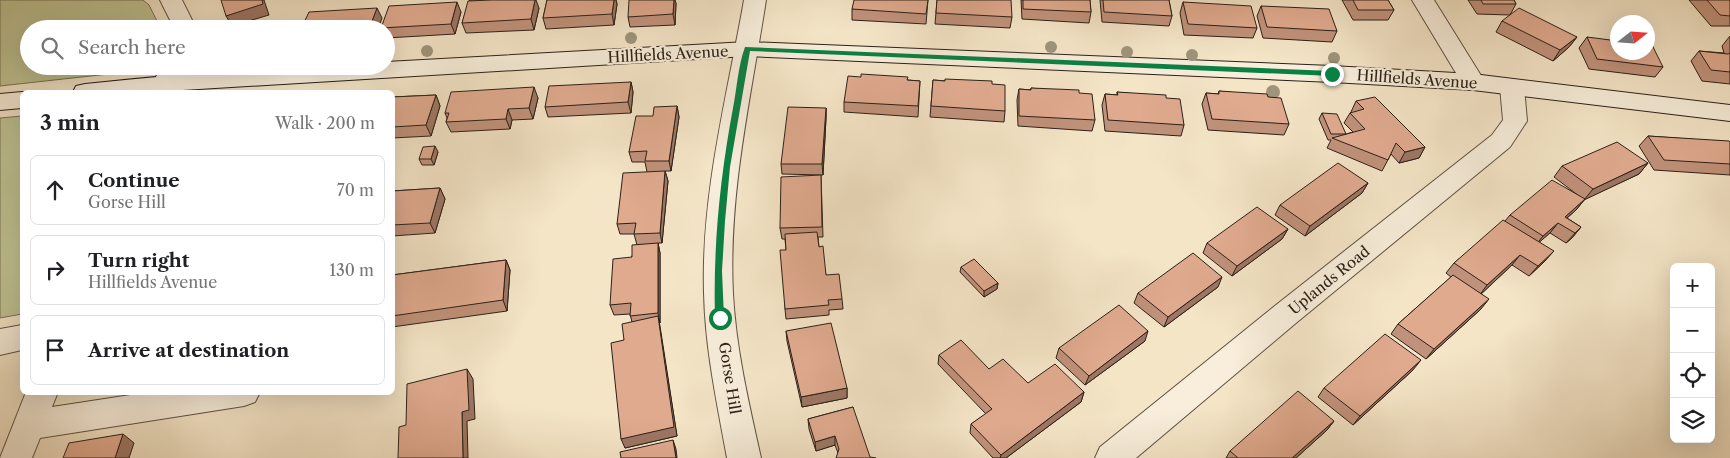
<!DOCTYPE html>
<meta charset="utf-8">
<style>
body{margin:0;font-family:"Libre Caslon Text",serif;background:#f6f6f6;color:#202124}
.controls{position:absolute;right:15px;bottom:15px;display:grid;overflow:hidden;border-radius:8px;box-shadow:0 5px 20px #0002}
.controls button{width:45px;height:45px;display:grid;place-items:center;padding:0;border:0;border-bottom:1px solid #e0e0e0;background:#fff;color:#202124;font:25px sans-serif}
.compass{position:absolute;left:1610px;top:15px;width:45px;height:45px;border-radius:50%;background:#fff;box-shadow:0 5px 20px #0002;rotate:73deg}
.stop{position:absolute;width:15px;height:15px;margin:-11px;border:4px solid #0b8043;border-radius:50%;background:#fff}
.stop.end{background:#0b8043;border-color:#fff;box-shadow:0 1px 5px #0008}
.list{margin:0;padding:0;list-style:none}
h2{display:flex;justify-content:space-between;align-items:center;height:65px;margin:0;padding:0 20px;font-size:21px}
h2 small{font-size:16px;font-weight:400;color:#757577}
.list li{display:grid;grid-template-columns:32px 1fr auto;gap:15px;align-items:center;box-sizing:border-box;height:70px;margin:0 10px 10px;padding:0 10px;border:1px solid #e0e0e0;border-radius:8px}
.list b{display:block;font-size:19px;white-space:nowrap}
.list p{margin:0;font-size:16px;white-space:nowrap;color:#757577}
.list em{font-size:16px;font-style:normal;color:#757577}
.icon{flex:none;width:28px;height:28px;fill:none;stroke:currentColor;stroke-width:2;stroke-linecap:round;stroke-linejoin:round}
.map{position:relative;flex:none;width:1730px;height:458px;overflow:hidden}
.search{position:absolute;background:#fff;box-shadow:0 5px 20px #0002;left:20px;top:20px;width:375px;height:55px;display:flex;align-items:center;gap:12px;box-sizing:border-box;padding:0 18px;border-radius:28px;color:#757577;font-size:19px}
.panel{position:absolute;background:#fff;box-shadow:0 5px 20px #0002;left:20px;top:90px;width:375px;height:305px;border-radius:8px}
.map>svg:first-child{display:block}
</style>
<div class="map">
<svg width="1730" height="458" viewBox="0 0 1730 458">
<rect width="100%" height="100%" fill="#f4e5c7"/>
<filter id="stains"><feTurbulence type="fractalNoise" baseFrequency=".004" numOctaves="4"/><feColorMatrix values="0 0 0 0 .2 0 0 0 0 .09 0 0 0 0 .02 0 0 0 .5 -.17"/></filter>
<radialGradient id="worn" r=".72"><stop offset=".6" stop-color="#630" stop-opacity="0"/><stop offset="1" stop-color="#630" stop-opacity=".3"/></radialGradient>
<path fill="#bfc393" stroke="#767256" d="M0 0H143L149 5 161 29H29V66H155L154 69 0 86Z
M22 116V314L0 318V118Z"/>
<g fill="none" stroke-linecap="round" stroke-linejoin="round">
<defs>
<path id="street" d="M160 0H182L192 20V29H170V20Z
M744 0H766C751 97 728 195 733 294 736 349 749 404 761 458H727C717 403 705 348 704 293 701 194 727 97 744 0Z
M1412 0H1434L1485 82 1481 88 1473 90 1465 88Z
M161 66H185L173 92H149Z
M1512 79 1520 81 1524 87 1527 121 1510 147 1296 323 1136 458H1095L1100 447 1276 305 1492 135 1503 120 1500 87 1504 81Z
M22 325V350L0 355V329Z
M26 392H58L52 407 150 392H260L255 402 244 406 40 438 32 458H0Z"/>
<path id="secondary" d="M747 42 1332 66 1473 74 1730 105V121L1473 90 1332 82 747 56 150 92H73L76 86 85 84C185 73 285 66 386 66V62Z
M22 92H24H22V108L0 110V94Z"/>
</defs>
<use href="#street" stroke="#5e5144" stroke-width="2"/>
<use href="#secondary" stroke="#2c2018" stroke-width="2"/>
<use href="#street" fill="#f8eedb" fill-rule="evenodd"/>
<use href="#secondary" fill="#f8eedb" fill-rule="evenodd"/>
</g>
<g fill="#9e947b">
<circle cx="631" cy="38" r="6"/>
<circle cx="1051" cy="47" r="6"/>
<circle cx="427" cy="51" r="6"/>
<circle cx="1127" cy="52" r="6"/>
<circle cx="1192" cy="55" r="6"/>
<circle cx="1334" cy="58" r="6"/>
<circle cx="1273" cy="92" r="7"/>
</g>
<path fill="#c1927b" stroke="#2c2018" d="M469 0H481V1L539 8 534 30 466 33 462 23 470 1Z
M547 0H616L617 4 614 25 546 29 543 18Z
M928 0 926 24 852 20V9Z
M937 0 1012 17 1010 28 935 24Z
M1021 0H1090L1091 12 1089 23 1022 19Z
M1100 0H1169L1172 16 1169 26 1102 22Z
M1342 0H1388L1394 10 1388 20H1353Z
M1468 0H1514L1516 4 1510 15 1477 14Z
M1689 0H1730V26H1711Z
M1183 2 1257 28 1253 38 1184 35 1180 13Z
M676 3 675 25 630 27 628 17Z
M1261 6 1337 31 1332 42 1263 38 1257 16Z
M461 12 455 34 386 38V29H381V28Z
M1502 21 1577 37 1569 47 1553 61 1496 32Z
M1730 36V84L1702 81 1691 61 1699 51 1724 53 1722 46Z
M1587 37 1663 67 1655 77 1589 69 1579 48Z
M907 80 920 81 918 117 844 112V102Z
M933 80 992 84 1005 111 1004 122 930 117Z
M631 82 633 92 631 113 548 117 545 107Z
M1031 88 1079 93 1095 120 1092 131 1018 126 1017 100 1019 89 1031 90Z
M1219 91 1268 97 1289 124 1284 135 1208 130 1202 104 1206 93 1218 94Z
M1117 92 1166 98 1184 125 1181 136 1105 131 1102 105 1105 94 1117 95Z
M436 95 440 106 431 136 392 138V97Z
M538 98 533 119 512 120 510 129 451 132 446 122 447 118 445 113Z
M1356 101 1425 147 1419 158 1399 163 1391 154 1382 171 1327 148 1331 140H1328L1319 119 1322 113 1346 134 1353 132 1344 123 1350 113 1351 112Z
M677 106 679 117 671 171H665L668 181 662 243H658L660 253V323H659L677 436 625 448 624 340 632 322 630 314 614 315 610 305 637 245 634 234H620L617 224 647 172 645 162H632L629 152 653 116Z
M826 108V118L823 175 782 174 781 164Z
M1648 136 1730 142V175L1654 170 1639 146Z
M438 152 434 165H422L419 159Z
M1648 163 1639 174 1585 199 1576 210 1567 218 1581 227 1572 238 1566 243 1550 233 1539 242 1545 261 1529 276 1512 265 1481 294V309L1426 359 1391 334 1398 324 1451 277 1446 273 1454 263 1505 221 1510 215 1579 196 1554 177 1562 166Z
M821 175 823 237H818L819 247 826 275 842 299 843 309 829 310V315L786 319 785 309 786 250 785 239H782L780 228Z
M1368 183 1362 193 1305 236 1275 215 1280 205Z
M440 188 445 199 435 233 392 236V191Z
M1288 229 1282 239 1232 276 1203 253 1207 243Z
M506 260 510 270 507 311 392 327V275Z
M961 267 998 283 997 289 984 297 960 272Z
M1218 287 1164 327 1134 303 1138 293Z
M786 331 847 388V398L802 407 787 341Z
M1145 341 1085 385 1056 358 1059 348Z
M939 355 989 369 1028 383 1084 392 1081 402 1006 458H993L970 433 971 424 986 414 938 364Z
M1413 370 1353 425 1318 397 1324 388Z
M853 407 838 453 835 445 816 451 809 429 808 419Z
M1334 421 1327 430 1296 458H1226L1230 451Z"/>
<path fill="#9d7764" stroke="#2c2018" d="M262 0H264L269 15 232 26 226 16Z
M535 0H536L539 8 534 30 531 19Z
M614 0H616L617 4 614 25 612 14Z
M674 0H675L676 3 675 25 673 14Z
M457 2 461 12 455 34 451 24Z
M377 8 382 18 378 29H369Z
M1577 37 1569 47 1553 61 1560 50Z
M631 82 633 92 631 113 628 102Z
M534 87 538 98 533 119 529 108Z
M436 95 440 106 431 136 426 125Z
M677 106 679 117 671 171 669 161Z
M826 108V118L823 175 822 164Z
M508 109 512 120 510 129 506 119Z
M435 146 438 152 434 165 431 159Z
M1425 147 1419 158 1399 163 1405 152Z
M1648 163 1639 174 1584 200 1593 189Z
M665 171 668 181 662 243 660 233Z
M1368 183 1362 193 1305 236 1310 226Z
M440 188 445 199 435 233 430 223Z
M1585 199 1576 210 1560 224 1565 217Z
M1558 223 1550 233 1535 246 1543 236Z
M1581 227 1572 238 1566 243 1575 233Z
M1288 229 1282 239 1232 276 1237 266Z
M658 243 660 253V323L658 313Z
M1554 251 1545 261 1529 276 1538 266Z
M1520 255 1512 265 1479 296 1487 285Z
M506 260 510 270 507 311 503 300Z
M1222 277 1218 287 1164 327 1168 317Z
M998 283 997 289 984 297V291Z
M1489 299 1481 309 1426 359 1434 349Z
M658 316 660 326 677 436 625 448 621 439Z
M1148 331 1145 341 1085 385 1089 376Z
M1421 360 1413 370 1353 425 1360 416Z
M467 369 473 379 475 419 467 421 468 458H463L462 412Z
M847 388V398L802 407 801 397Z
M1084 392 1081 402 1006 458H1000L1001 455Z
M1334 421 1327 430 1296 458H1292Z
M123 434 134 443 129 458H115Z
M835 436V445L816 451 815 442Z
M673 440 676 449 677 458H676Z"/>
<path fill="#e0aa8f" stroke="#2c2018" d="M221 0H262L263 4 226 16Z
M492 0H535L531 19 462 23 468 1Z
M547 0H614L612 14 543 18Z
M629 0H674L673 14 628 17Z
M854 0H928L926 14 852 9Z
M937 0H1011L1012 17 936 13Z
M1023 0H1090L1091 12 1023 9Z
M1103 0H1169L1172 16 1104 12Z
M1353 0H1388L1394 10H1358Z
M1481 0H1514L1516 4H1483Z
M1707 0H1730V16L1720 15Z
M457 2 451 24 381 28 389 6Z
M1183 2 1251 6 1257 28 1188 24Z
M1261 6 1329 9 1337 31 1267 27Z
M377 8 369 29H301L309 12Z
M1519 8 1577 37 1560 50 1502 21Z
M1587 37 1618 41V52H1648V44L1652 45 1663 67 1597 59Z
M1699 51 1728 54 1730 53V72L1711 70Z
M861 74 908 77 907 80 920 81 918 106 844 102 848 76 861 77Z
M945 79 992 81V84L1005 85V111L931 106 933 80 945 81Z
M631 82 628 102 545 107 549 86Z
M534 87 529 108 508 109 506 119 446 122 449 113H445L451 92Z
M1031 88 1079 90V93L1092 94 1095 120 1019 116V89L1031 90Z
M1219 91 1267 94 1268 97 1281 98 1289 124 1212 119 1206 93 1219 94Z
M1117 92 1166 95V98L1180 99 1184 125 1108 120 1105 94 1118 95Z
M436 95 426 125 392 127V97Z
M1375 97 1425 147 1405 152 1396 143 1388 160 1332 138 1365 129 1350 113 1364 109 1356 101Z
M677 106 669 161H645L647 151 629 152 636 116H653L654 107Z
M788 107 826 108 822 164H781Z
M1322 113 1337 114 1346 134H1331Z
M1648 136 1729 141 1730 142V164L1664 160Z
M1617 142 1648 163 1593 189 1562 166Z
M435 146 431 159H419L423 147Z
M1338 163 1368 183 1310 226 1280 205Z
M665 171 660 233 634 234 636 223 617 224 623 173Z
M821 175 822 227 780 228 781 177Z
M1552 180 1585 199 1565 217 1581 227 1575 233 1558 223 1543 236 1510 215Z
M440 188 430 223 392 225V191Z
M1257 207 1288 229 1237 266 1207 243Z
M1503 220 1554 251 1538 266 1520 255 1487 285 1454 263Z
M817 232 819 247 823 246 826 275 839 274 842 299 828 300 829 305 785 309 780 250H786L785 234Z
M658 243V313L630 316 631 303 610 305 613 259 632 257V245Z
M1193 253 1222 277 1168 317 1138 293Z
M974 259 998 283 984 291 961 267Z
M506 260 503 300 392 316V275Z
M1453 275 1489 299 1434 349 1398 324Z
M1119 305 1148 331 1089 376 1059 348Z
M658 316 674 427 621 439 611 343 624 340 622 324Z
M831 323 847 388 801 397 786 331Z
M1385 334 1421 360 1360 416 1324 388Z
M961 340 989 369 1003 359 1028 383 1055 364 1084 392 1001 455 971 424 992 409 939 355Z
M467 369 469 410 462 412 463 458H398L399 427 406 425 407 384Z
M1298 391 1334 421 1292 458H1238L1230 451Z
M853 407 870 457 876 458H836L839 449 835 436 815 442 808 419Z
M123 434 115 458H63L69 443Z
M673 440 676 458H621L620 452Z"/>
<path fill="#0b8043" d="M745 47 1332 71 1335 74 1332 76 750 51 730 167 725 221 722 271 724 318 720 321 715 318C713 246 720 178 733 108 737 88 738 66 745 47Z"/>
<g text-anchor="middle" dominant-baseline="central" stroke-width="4.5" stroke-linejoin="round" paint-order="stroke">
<g font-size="15" fill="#2c2018" stroke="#f8eedb">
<text transform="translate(668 54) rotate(-3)">Hillfields Avenue</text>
<text transform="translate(1417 79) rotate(4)">Hillfields Avenue</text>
<text transform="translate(1329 280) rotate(-39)">Uplands Road</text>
<text transform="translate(730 378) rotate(81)">Gorse Hill</text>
</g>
</g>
<rect width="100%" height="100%" filter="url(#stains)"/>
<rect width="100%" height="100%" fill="url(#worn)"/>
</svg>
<div class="controls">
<button>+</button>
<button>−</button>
<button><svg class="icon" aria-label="locate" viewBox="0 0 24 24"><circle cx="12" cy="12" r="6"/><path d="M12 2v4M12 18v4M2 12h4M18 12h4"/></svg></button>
<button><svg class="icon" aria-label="layers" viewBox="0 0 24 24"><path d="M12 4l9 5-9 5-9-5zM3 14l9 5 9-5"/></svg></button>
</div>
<svg class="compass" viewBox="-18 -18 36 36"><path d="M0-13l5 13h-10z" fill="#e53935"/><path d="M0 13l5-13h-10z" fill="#757577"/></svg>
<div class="stop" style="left:720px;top:318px"></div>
<div class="stop end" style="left:1332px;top:74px"></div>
<div class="search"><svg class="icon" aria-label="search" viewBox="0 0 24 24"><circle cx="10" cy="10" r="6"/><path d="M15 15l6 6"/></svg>Search here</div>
<section class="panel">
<h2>3 min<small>Walk · 200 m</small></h2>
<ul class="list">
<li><svg class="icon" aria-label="ahead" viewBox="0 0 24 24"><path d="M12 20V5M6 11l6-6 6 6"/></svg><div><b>Continue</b><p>Gorse Hill</p></div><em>70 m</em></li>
<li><svg class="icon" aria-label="right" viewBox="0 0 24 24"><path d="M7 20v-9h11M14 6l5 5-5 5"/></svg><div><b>Turn right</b><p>Hillfields Avenue</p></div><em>130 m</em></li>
<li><svg class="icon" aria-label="arrive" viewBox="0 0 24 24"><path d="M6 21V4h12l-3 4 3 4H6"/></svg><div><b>Arrive at destination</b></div></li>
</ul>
</section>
</div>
